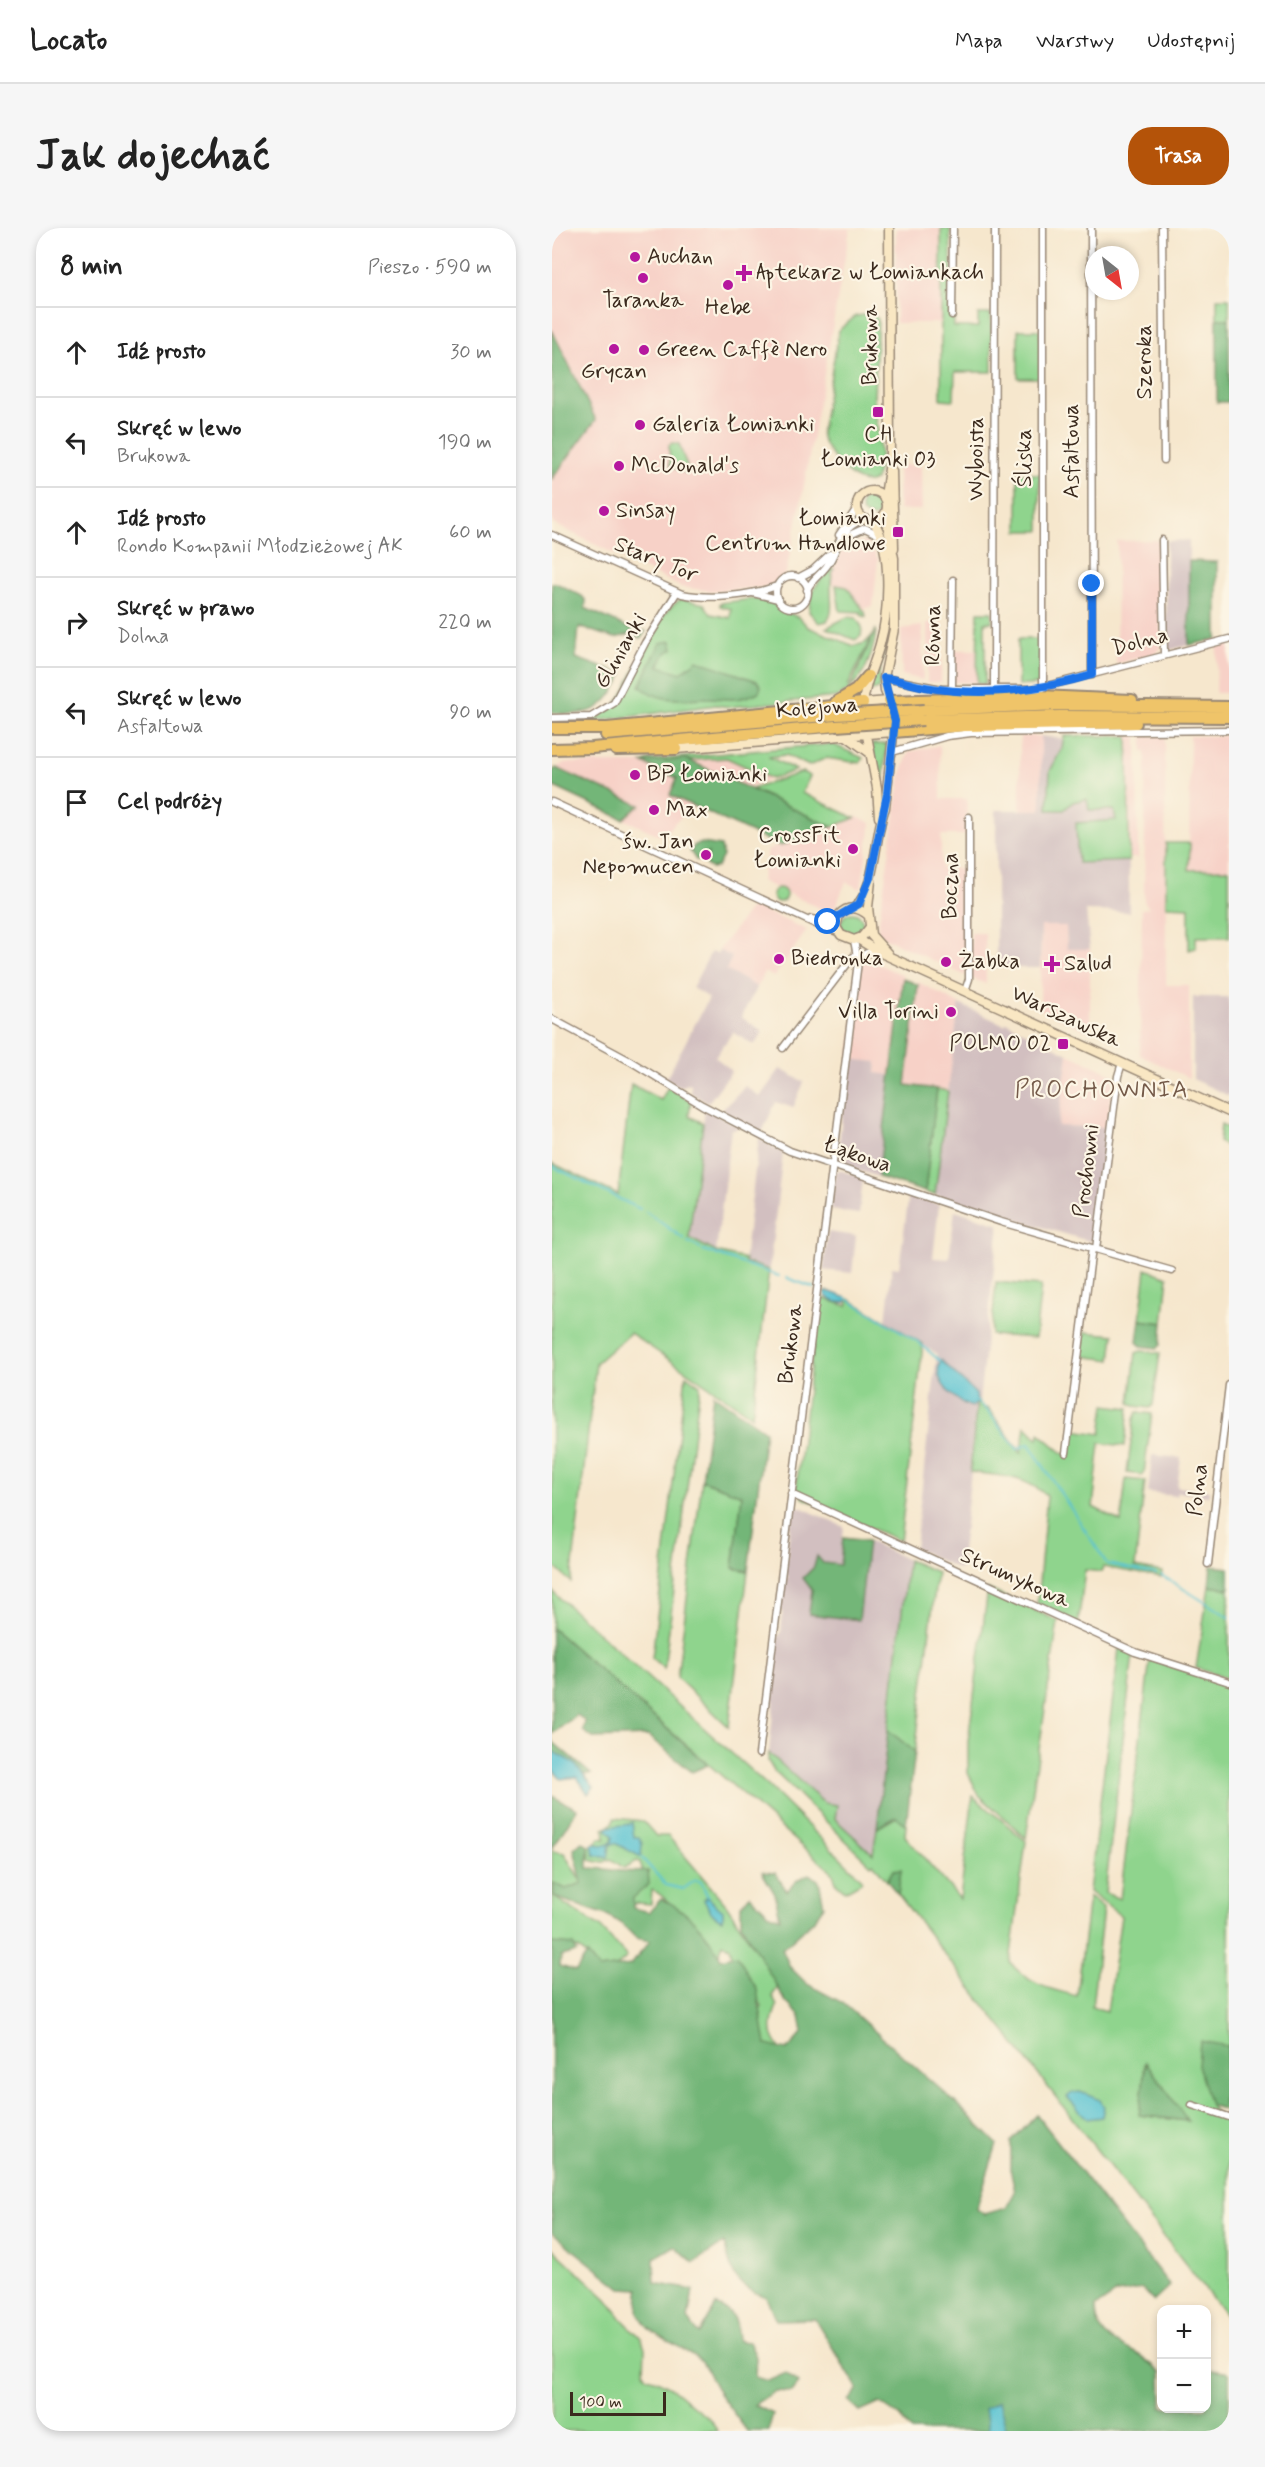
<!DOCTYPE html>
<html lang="pl">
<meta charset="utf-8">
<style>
body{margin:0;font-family:Mynerve,sans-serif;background:#f6f6f6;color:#222}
.controls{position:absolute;right:18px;bottom:18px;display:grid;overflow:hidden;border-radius:12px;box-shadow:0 3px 9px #0003}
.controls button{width:54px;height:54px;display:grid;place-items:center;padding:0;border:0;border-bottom:2px solid #e0e0e0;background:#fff;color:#222;font:30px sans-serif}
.compass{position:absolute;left:533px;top:18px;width:54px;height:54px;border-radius:50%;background:#fff;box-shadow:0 3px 9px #0003;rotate:149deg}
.scale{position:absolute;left:18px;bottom:15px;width:96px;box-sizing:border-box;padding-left:6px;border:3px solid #3b2a1e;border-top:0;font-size:16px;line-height:21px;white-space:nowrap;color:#3b2a1e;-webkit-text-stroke:4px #fcf5e5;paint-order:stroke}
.stop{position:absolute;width:18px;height:18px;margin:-14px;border:4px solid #1a73e8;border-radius:50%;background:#fff}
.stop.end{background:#1a73e8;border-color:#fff;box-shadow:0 2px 6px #0008}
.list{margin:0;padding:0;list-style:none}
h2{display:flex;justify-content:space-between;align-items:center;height:78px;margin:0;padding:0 24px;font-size:26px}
h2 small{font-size:20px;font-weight:400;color:#767676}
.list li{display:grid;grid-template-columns:39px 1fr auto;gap:18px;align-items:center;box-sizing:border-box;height:90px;padding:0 24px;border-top:2px solid #e0e0e0}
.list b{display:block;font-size:22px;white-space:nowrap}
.list p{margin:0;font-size:20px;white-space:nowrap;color:#767676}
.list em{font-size:20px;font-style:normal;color:#767676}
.icon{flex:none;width:33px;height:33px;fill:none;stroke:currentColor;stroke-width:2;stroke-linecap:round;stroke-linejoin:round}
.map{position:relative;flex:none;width:677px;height:2203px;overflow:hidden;border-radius:24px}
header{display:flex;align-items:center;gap:36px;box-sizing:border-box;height:84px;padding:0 30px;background:#fff;border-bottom:2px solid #e0e0e0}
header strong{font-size:28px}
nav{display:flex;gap:33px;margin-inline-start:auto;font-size:21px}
.intro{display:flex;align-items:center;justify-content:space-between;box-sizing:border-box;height:144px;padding:0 36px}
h1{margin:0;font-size:42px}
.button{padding:15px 27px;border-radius:24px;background:#b45309;color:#fff;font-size:21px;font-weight:700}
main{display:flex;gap:36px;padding:0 36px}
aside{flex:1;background:#fff;border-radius:24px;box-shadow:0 3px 9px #0003}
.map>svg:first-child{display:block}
</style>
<header>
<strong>Locato</strong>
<nav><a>Mapa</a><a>Warstwy</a><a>Udostępnij</a></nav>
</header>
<div class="intro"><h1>Jak dojechać</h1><a class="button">Trasa</a></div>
<main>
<aside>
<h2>8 min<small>Pieszo · 590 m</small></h2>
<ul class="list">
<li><svg class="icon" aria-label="ahead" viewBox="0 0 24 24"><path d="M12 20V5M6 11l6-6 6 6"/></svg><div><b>Idź prosto</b></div><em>30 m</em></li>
<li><svg class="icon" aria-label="left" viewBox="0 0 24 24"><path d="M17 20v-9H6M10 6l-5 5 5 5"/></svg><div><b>Skręć w lewo</b><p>Brukowa</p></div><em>190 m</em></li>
<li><svg class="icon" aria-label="ahead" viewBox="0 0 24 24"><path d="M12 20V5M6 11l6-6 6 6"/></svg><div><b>Idź prosto</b><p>Rondo Kompanii Młodzieżowej AK</p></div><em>60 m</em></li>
<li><svg class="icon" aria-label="right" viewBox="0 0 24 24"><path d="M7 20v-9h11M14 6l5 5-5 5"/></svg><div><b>Skręć w prawo</b><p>Dolna</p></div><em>220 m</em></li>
<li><svg class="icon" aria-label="left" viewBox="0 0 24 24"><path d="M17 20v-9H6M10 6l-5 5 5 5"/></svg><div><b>Skręć w lewo</b><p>Asfaltowa</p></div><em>90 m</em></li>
<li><svg class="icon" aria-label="arrive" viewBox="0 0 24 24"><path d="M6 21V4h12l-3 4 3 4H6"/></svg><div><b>Cel podróży</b></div></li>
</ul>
</aside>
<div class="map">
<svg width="677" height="2203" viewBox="0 0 677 2203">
<rect width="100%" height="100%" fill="#fcf5e5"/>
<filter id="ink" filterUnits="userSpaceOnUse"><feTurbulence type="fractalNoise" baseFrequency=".0167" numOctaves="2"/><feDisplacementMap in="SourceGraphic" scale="12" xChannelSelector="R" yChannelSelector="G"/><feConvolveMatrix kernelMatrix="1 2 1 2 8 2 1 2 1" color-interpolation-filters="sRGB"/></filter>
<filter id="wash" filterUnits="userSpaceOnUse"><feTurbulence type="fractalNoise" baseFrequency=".008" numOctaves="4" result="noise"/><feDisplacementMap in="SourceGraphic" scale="24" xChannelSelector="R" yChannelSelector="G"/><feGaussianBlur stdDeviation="1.35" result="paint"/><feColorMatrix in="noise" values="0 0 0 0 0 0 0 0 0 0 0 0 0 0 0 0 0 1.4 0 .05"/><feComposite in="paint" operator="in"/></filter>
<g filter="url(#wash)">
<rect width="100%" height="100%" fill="#f6e7cd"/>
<path fill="#f7d1c7" d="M0 0H322L298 1 249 274 234 345 218 359 158 363 129 359 0 295V251L44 192 0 102Z
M344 0H389V95H344Z
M346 236 369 239 370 282H347Z
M607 312 609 419 604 425 564 436 565 313Z
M306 314H315L326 331 321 378 310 381 291 360 275 354 294 315Z
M390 394 389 454H375V395Z
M370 398 371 452 350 447 349 401Z
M677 416V465H664L665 419Z
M402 422H426L425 455 401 454Z
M468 508H489V582H468Z
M576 508H585L586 630H577Z
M591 508H613L614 757H637V850L588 827 590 681 597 680 592 673 594 524H591Z
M638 508H677V641L637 642Z
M388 517 389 571H415L414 607H389V640L414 641V748L325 706 349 546 357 524Z
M175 530 220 551 195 559 137 533Z
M12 535H91L125 550 118 567 144 578 124 593 112 609 71 591 87 577 4 540Z
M305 589 319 595 309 661 294 654 280 686 209 653 216 622Z
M200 678 255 702 222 749 213 744 205 759 173 742 167 722Z
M489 698H514L515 721H538V804L488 781Z
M419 705H433L434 756 419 750Z
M314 731 351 747 339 847 324 845 325 834 297 831 309 734Z
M366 754 407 776 396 863 354 857Z
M516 826 562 847 555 899 506 898Z"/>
<path fill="#d2bfc0" d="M637 312V417L617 422 614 419V313Z
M489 508 510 511 512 508H576L577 684 534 683 538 721H515L514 698H489L488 740H444V582H489Z
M167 722 180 729 174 742 205 759 189 789 211 804 202 817 181 804 163 829 178 841 179 844 156 875 139 865V855L128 859 114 851 157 770 140 760 159 724 165 726Z
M641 769H677V868L641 851Z
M407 776 453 797 454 794 516 826 506 898 555 899 540 1014 383 967Z
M297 831 325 834 324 845 339 847 326 949 288 936 285 931Z
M228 841 252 854 241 880 224 874 210 904 169 883 193 858 208 869Z
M153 881 186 898 184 901H179L164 1024 137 1010Z
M207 910 231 925 217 1042 192 1034Z
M287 942 311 950 307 986 279 982 283 945Z
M357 967 387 977 381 1030 397 1031 403 982 447 996 408 1342 363 1320 385 1126 334 1093 340 1039 347 1040Z
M276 1004 304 1008 300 1045 271 1042Z
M600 1227 629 1230 625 1259 657 1262V1268L625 1264 624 1268 596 1265Z
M246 1278 292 1299 288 1337 271 1335 262 1339 252 1349 260 1362 257 1386 307 1392 316 1313 356 1332 322 1627 283 1591 272 1575 217 1525 222 1474 218 1469 226 1409 229 1405 231 1383 228 1382 232 1352H235L236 1348 233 1345 240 1281Z"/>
<path fill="#8fd48d" stroke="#657f56" stroke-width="1.5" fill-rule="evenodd" d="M389 0H398L402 99H426V86H439L440 144H403L402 172 389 171Z
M665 70H677V91H665Z
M319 86 326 91 322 169 329 233 323 252C305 264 271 222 269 205L287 102 304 88Z
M466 102H488V150H466Z
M120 215 127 216 135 238 134 245 118 238 117 217Z
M466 245 488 246V303H466Z
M309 278a11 11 0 1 1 22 0a11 11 0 1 1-22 0Z
M279 340 282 341C274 358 285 382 275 393L267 395 257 384C259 360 263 358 279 340Z
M284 357 295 359 313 384 314 389 309 387V384L288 383Z
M129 371 152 376 159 386 178 390 179 381 168 378V375L200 371 218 373 230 382 248 390 256 399 302 418 313 415 320 408 296 458 298 462 285 469 177 479 164 477 37 494C47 488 59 484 66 473 86 443 99 390 129 371Z
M426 384H440V394H433V456L425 455Z
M295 389 304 390 310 399 309 408 303 412 274 400Z
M324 401C323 419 313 450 298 460Z
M466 411H488V456L466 458Z
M333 420 327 445V461L316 464Z
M512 508H576L577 633 526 635 524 595 564 592 562 582H537L535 571 521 574 512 582H496L498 543 510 520Z
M280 516 311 530 308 535 274 530 257 538 234 527 217 529 244 542 220 551 175 530 91 535 96 532Z
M320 516H335L329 572Z
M250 544 258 548 250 565 303 590 280 599 200 561Z
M614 615H638L637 642 677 641V709H644V720L637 722V679L614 678Z
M220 667a7 7 0 1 1 14 0a7 7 0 1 1-14 0Z
M289 696a11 11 0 1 1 22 0a11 11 0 1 1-22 0Z
M79 856 109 872 116 859 139 873 137 888 151 895 137 1010 164 1024 193 1031V1034L217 1042 200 1188 78 1105 44 1135 19 1354 0 1337V935L66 967Z
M385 861 396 863 383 967 373 964Z
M669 896 677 900V919L667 914Z
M594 1041 616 1049 611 1095 588 1092Z
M444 1054 489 1058 483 1110 439 1107Z
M267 1069 295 1078 297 1071 371 1116 348 1313 251 1270 248 1263 244 1262Z
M532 1104 562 1107 559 1132 530 1128Z
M589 1123 608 1125 601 1177 598 1180 582 1178 578 1175 584 1125Z
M134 1147 148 1157 112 1441 100 1430Z
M425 1173 432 1181 436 1180 469 1225 473 1198 486 1211 487 1205 512 1226 517 1227 521 1202 549 1206 553 1177 577 1180 573 1218 548 1215 541 1279 569 1294 574 1251 593 1253 583 1339 610 1344 609 1349 551 1339 549 1344 533 1342 526 1397 485 1377 495 1268C472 1247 448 1248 418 1244Z
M585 1184 600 1186 592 1245 590 1247 575 1245 582 1191Z
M150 1252 190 1267 181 1340 196 1343 177 1499 125 1450Z
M356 1332 385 1344 363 1524 336 1502Z
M657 1358 677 1361V1451L644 1440Z
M436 1361 506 1393 474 1610 427 1567 416 1545V1513Z
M0 1363 216 1558 310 1651 309 1654 293 1663 285 1656 280 1644 0 1400Z
M567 1420 581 1426 553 1665 568 1671 598 1431 677 1456V1884L670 1881 675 1818 658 1877 669 1890 677 1893V2092L346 1666 349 1641 341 1642 335 1653 321 1635 319 1637 222 1543 216 1533 217 1525 272 1575 285 1577 283 1591 321 1626 325 1600 344 1589 354 1597 353 1608 408 1671 421 1568 474 1613 458 1734C476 1757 498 1761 525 1768L537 1669 551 1680 540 1779 555 1783 569 1688 537 1664ZM593 1835H594L635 1893 588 1887Z
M63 1590 91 1593 104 1608H116L175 1678 226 1755 225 1761 220 1768 225 1778C215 1802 219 1811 236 1830H219L204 1793 210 1788 206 1784 210 1778 182 1737 178 1719 171 1715 166 1729C154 1716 113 1665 100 1662L99 1676 85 1675 77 1678 69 1674 94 1658 88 1634 85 1633 72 1640 59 1631 50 1635 38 1632 37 1620 48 1610 53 1611 52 1600 60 1596Z
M0 1623 12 1625 30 1655 2 1669 48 1699 75 1729 64 1739 47 1741C31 1721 25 1717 0 1715Z
M0 2020 55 2071 70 2091 90 2111 93 2120 92 2144 95 2149C115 2154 124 2163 139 2176 150 2186 159 2188 165 2203H0Z"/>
<path fill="#73b678" stroke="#57704b" stroke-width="1.5" d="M665 91H677V174H665Z
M0 102 44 192 0 251Z
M637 333 665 334V411L637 417Z
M0 355H4L30 368 34 373 33 380 81 402 94 403 89 410 79 406 63 410 27 399 24 430 71 447C53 483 40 488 0 485Z
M119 413 121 421 114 425 107 438 129 445 145 432 205 453 209 458 207 464C179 476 178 469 151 470 128 471 107 475 88 458L108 415Z
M134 531 280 599 228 618 118 567 125 550 91 535Z
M4 540 85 576 88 577 71 591 0 558V543Z
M150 615 169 618 171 628 165 639 159 640 154 637 156 625 148 632H144L138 623 143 617Z
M351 750 366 757 354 857 385 861 373 964 326 949Z
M588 1092 611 1095 609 1117 605 1120 589 1118 585 1114Z
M161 1166 213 1203 196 1343 181 1340 190 1267 150 1252Z
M291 1310 316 1313 307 1392 257 1386 260 1362 251 1350 262 1339 265 1328 271 1335 288 1337Z
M659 1338 677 1340V1361L657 1358Z
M0 1400 156 1537 140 1544 96 1508 41 1510 31 1503 33 1493 25 1487 0 1506Z
M336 1502 363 1524 354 1597 344 1589 325 1600Z
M0 1509 1 1514 39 1546H31L0 1525Z
M0 1568 25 1581 0 1621Z
M30 1614 36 1618V1640C57 1640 75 1646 96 1643L97 1656 81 1670V1680L97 1684 109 1671C134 1680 157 1707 169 1731L185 1727 205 1762 214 1817 235 1822 251 1804 248 1788 234 1774 189 1696V1677L198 1667 216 1685 228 1690 223 1666 210 1644 223 1645 235 1663 244 1653 257 1646 267 1653 272 1678 262 1692 230 1721 238 1739 255 1756 291 1775 404 1875 445 1916 424 1981 433 1986 454 1980 463 1964 459 1945V1914L485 1887 618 2058 602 2073 590 2061 565 2065 544 2079C544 2111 563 2113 587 2127 595 2132 602 2138 609 2144L610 2180H654L655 2141 677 2145V2203H359L349 2189 328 2175 308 2184 296 2173 306 2161 263 2091 224 2092 214 2069C181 2058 181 2046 172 2015L142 2035 123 2018 102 2030 103 2055 141 2062 136 2091 147 2106 164 2077C183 2084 185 2095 186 2113L197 2114 204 2129 203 2149 216 2153 234 2145 246 2155 239 2164 223 2163 202 2177 221 2186 216 2203H195L166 2164 150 2133 96 2100 86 2084 87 2061 69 2060 0 2005V1715L21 1717 25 1724 9 1728 8 1738 24 1743 35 1726 47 1741 79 1737 98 1713 84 1710 71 1697 57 1688 2 1669V1655L14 1661 30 1655 22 1621Z
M349 1641 346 1666 335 1653 341 1642Z
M648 1813 676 1818 670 1881 658 1877 646 1838Z
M594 1834 636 1893 587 1887Z"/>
<path fill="#58c3d2" stroke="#4a7678" stroke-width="1.5" d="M276 1063 295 1070 294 1074C286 1076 276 1072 272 1065Z
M389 1132 424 1166 425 1175 420 1179C403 1174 378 1151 389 1132Z
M0 1523 22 1535 42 1559 36 1566 25 1549 9 1551 0 1541Z
M80 1594 82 1609H87L90 1616 89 1629 63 1615 58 1617 56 1630 42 1627 40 1616 55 1617 60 1614 61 1608 54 1601C62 1595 71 1600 80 1594Z
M154 1669 171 1683V1692C161 1690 157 1681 152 1672Z
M528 1864 548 1872 552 1879 550 1889 535 1891 515 1869 520 1865Z
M447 2173 455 2203H436L433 2180Z"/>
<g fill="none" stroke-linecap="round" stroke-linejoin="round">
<path stroke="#58c3d2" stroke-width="2" d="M0 938 88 981
M94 984 132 1011
M136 1014 148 1020
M151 1022 227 1048
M235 1050 263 1060
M294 1070 365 1113 388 1133
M424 1173 434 1181 465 1221 477 1216 555 1336 604 1346
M609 1347 677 1389
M89 1629 114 1657 131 1661 144 1652 149 1654 156 1669"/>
</g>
</g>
<g filter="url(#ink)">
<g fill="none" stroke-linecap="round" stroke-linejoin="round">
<defs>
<path id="street" d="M539 0 540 447
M610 0 612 232
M400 87 401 0
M0 307 130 366C159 372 197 368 225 358
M287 307 305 280
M291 310 313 300 327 307
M610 312 612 426
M224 364a16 16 0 1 1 32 0a16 16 0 1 1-32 0Z
M246 350 261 342 278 326
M255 362C260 351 267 348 274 339 290 318 281 306 312 290
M201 365 226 371
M332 450 390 461H483L677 411
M491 460V0
M400 462 401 352
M442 462 443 0
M0 490 39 489 62 475 93 415 125 364
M340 524 395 508 419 505 677 502
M0 574 270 699 286 704
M259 691 276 694 285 690
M305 730 315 725 327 724
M413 763 417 751V589
M0 791 78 833 150 877 238 923 449 994 620 1043
M231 820 299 731 305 726
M544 1021 566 848 570 835
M514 1225 540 1020
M239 1266 583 1424 677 1454
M656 1336 677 1157
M207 1526 306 734 302 712
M640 1877 677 1889"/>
<path id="secondary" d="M340 243 342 320
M305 278a15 15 0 1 1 30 0a15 15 0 1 1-30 0Z
M333 268 338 234 337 0
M333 286 342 330V401L332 450 333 463 339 477
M311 475 337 473
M311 479C312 456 322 438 328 416 337 384 341 320 321 293
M312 492 325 560 327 589
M293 507 318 525
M124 521 342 504
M319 653 316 679 319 707 336 726
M302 680C325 661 322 607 333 580L342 498
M317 688C307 679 296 677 287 687L284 699 289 707 302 712 310 709 318 699
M306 711 327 724 677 884"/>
<path id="highway" d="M337 473 488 468 580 472
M284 474 304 462 316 448
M372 482 509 477 677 479
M371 492 508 488 677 489
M0 500H55L311 475
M342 504 413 498 584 495
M54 507 284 487
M0 521 40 520 284 498
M64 522 124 521"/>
</defs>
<use href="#street" stroke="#988876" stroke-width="9"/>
<use href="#secondary" stroke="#988876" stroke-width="11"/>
<use href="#highway" stroke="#988876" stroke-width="14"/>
<use href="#street" stroke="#fff" stroke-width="6"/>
<use href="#secondary" stroke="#f9e7c3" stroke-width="8"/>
<use href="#highway" stroke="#efc469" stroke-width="10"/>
<defs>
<path id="highway-bridge" d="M284 487 372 482
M284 498 371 492"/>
</defs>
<use href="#highway-bridge" stroke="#988876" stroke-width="14" stroke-linecap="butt"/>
<use href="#highway-bridge" stroke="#efc469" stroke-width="10"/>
</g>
</g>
<g fill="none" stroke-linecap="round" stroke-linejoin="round" filter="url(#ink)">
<path stroke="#1a73e8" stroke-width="8" d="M276 694 307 676 318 650 335 566 343 493 332 450C346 451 359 457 373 459 428 469 487 463 540 447V356"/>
</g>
<g fill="#b5179e" stroke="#fcf5e5" stroke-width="2">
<circle cx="83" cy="29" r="6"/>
<path d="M189 36h6v6h6v6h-6v6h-6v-6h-6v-6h6z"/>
<circle cx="91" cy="50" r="6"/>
<circle cx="176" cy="57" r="6"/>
<circle cx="62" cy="121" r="6"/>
<circle cx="92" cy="122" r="6"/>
<rect x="320" y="178" width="12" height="12" rx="3"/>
<circle cx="88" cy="197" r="6"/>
<circle cx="67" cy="238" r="6"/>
<circle cx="52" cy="283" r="6"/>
<rect x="340" y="298" width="12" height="12" rx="3"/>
<circle cx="83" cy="547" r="6"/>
<circle cx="102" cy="582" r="6"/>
<circle cx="301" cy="621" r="6"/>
<circle cx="154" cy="627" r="6"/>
<circle cx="227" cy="731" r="6"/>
<circle cx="394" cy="734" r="6"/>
<path d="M497 727h6v6h6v6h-6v6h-6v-6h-6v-6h6z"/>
<circle cx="399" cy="784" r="6"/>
<rect x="505" y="810" width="12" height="12" rx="3"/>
</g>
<g text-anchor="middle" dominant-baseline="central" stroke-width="4.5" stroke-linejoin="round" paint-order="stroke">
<g font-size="22" fill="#3b2a1e" stroke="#fcf5e5" text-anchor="start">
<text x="95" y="29">Auchan</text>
<text x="204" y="45">Aptekarz w Łomiankach</text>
<text x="91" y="73" text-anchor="middle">Taranka</text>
<text x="176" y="80" text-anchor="middle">Hebe</text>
<text x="104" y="122">Green Caffè Nero</text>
<text x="62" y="144" text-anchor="middle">Grycan</text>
<text x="100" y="197">Galeria Łomianki</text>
<text x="326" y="207" text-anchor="middle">CH<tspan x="326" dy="25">Łomianki 03</tspan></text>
<text x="79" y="238">McDonald's</text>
<text x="64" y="283">Sinsay</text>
<text x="334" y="291" text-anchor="end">Łomianki<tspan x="334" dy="25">Centrum Handlowe</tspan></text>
<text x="95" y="547">BP Łomianki</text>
<text x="114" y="582">Max</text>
<text x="289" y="608" text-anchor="end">CrossFit<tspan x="289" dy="25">Łomianki</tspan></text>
<text x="142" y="614" text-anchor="end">św. Jan<tspan x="142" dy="25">Nepomucen</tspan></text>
<text x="239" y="731">Biedronka</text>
<text x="406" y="734">Żabka</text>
<text x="512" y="736">Salud</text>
<text x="387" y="784" text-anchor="end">Villa Torini</text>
<text x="499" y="816" text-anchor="end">POLMO 02</text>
</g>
<g font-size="22" fill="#3b2a1e" stroke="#fcf5e5">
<text transform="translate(319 117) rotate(-90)">Brukowa</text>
<text transform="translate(593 134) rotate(-90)">Szeroka</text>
<text transform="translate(520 223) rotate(-90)">Asfaltowa</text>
<text transform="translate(473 230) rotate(-90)">Śliska</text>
<text transform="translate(425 231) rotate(-90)">Wyboista</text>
<text transform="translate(104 332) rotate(22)">Stary Tor</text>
<text transform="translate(382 407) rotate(-90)">Równa</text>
<text transform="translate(588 414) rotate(-15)">Dolna</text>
<text transform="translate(69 423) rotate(-60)">Glinianki</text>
<text transform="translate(265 480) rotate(-5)">Kolejowa</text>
<text transform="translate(399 658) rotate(-90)">Boczna</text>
<text transform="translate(514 789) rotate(25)">Warszawska</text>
<text transform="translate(305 927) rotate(19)">Łąkowa</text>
<text transform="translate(535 943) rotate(-83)">Prochowni</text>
<text transform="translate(239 1116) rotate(-83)">Brukowa</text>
<text transform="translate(646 1262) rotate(-83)">Polna</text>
<text transform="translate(463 1350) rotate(24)">Strumykowa</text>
</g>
<g font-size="24" letter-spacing="1.5" fill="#745a49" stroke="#fcf5e5">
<text x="550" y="862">PROCHOWNIA</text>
</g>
</g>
</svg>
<div class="controls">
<button>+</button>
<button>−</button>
</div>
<svg class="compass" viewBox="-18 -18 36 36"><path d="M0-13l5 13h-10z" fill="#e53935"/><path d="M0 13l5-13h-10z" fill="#767676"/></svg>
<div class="scale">100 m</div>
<div class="stop" style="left:276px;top:694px"></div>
<div class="stop end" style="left:540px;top:356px"></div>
</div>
</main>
